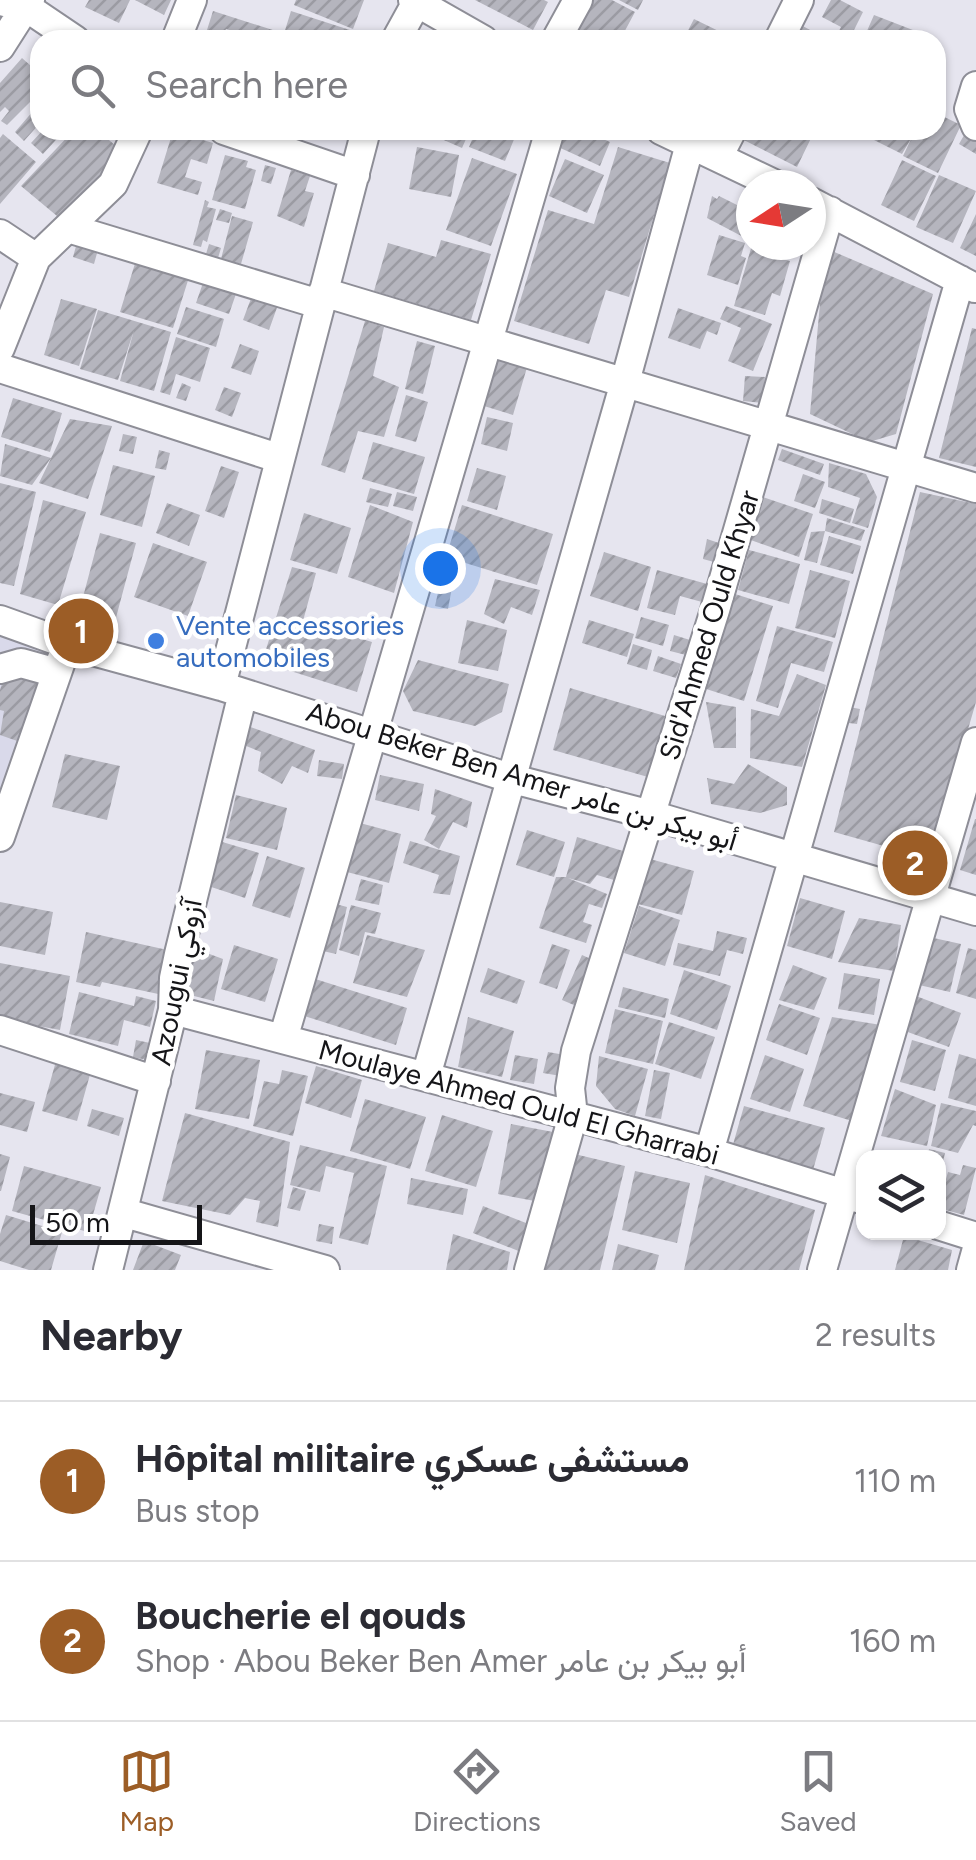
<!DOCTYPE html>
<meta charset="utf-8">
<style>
body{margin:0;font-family:Figtree,Vazirmatn,sans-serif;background:#f7f7f7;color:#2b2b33}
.controls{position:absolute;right:30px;bottom:30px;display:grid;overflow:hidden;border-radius:20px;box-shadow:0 2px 8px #0004}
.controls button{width:90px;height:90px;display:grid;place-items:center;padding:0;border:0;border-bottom:2px solid #e1e1e2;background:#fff;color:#2b2b33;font:50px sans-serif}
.compass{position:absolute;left:736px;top:170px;width:90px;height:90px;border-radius:50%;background:#fff;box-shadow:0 2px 8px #0004;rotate:258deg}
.scale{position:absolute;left:30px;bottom:25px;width:172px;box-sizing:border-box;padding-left:10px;border:5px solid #151518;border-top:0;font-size:28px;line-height:35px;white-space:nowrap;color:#151518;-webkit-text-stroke:8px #fff;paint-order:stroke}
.you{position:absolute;left:440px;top:568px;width:35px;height:35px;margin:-25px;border:8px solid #fff;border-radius:50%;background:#1a73e8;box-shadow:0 0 0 15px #1a73e833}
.badge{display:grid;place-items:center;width:65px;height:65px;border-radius:50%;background:#9c5d26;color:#fff;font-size:32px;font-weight:700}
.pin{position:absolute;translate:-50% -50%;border:5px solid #fff;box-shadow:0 2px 10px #0006}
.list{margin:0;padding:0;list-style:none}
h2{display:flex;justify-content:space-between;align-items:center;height:130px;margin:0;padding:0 40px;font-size:42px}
h2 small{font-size:32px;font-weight:400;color:#7c7c81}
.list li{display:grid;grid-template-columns:65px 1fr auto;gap:30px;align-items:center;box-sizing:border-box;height:160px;padding:0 40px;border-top:2px solid #e1e1e2}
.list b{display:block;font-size:38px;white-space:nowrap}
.list p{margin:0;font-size:32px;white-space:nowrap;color:#7c7c81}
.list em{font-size:32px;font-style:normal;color:#7c7c81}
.icon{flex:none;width:55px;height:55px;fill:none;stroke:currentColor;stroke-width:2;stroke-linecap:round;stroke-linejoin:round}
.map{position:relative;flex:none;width:976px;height:1270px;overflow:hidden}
.search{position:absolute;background:#fff;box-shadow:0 2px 8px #0004;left:30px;right:30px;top:30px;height:110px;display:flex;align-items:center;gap:25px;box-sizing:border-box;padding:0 35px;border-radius:30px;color:#7c7c81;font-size:38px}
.sheet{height:450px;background:#fff}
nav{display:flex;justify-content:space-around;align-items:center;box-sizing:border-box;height:140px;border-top:2px solid #e1e1e2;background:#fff;font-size:28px;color:#7c7c81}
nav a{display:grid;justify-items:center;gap:5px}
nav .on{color:#9c5d26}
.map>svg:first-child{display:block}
</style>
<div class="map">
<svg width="976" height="1270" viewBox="0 0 976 1270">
<defs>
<pattern id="building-hatch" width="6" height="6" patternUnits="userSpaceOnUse" patternTransform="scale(2.5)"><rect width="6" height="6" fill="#b5b5be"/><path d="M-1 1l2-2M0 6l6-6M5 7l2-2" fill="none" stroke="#9b9ba3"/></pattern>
</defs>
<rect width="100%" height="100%" fill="#e6e5ef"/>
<path fill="#d9d9ea" d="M0 630 51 643 0 793Z"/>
<path fill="url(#building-hatch)" d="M89 0H130L119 23 85 7Z
M135 0H171L164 15Z
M296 0H364L353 29 294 5Z
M475 0H544L548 2 533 30Z
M584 0H612L635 12 620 40H564Z
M619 0H643L638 10Z
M831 0H840L863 12 849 40 837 35 841 27 822 17Z
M213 11 279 32 277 40H263L226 29 223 35 207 30Z
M291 11 353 31 350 40H282Z
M874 15 918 32 915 40H863Z
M694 19 737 40H683Z
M801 25 828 40H793Z
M22 58 40 74V92L7 125 1 121 9 111 5 107 0 112V83Z
M40 103V123L24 141 15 132Z
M936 113 961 125 938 173 903 156 912 137 902 154 872 139 876 130H936Z
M43 130H65L43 154 31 143Z
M74 130H97L122 151 63 221 21 186Z
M421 130H470L462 148Z
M476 130H518L505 161 469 147Z
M563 130H582L610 142 600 166 556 146Z
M739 130H815L797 167 736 136Z
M967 130 976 135V154L959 144Z
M173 131 213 143 207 164 191 159 185 177 202 182 198 195 157 183Z
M3 134 36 162 0 204V138Z
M417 147 459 155 451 197 409 189Z
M618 147 670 163 629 297 606 290 589 344 514 321 548 210 594 224Z
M225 155 248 161 246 167 256 170 245 209 212 200Z
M472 158 517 174 491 246 446 230Z
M565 159 604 175 587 213 549 196Z
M902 160 936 176 914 221 881 205Z
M265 165 276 168 271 184 261 181Z
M291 170 310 176 305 191 314 193 304 227 277 216Z
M939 175 976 191 953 243 916 227Z
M712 196 717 199 719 196 751 212V241L707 218Z
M205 200 209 202 207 207 216 209 207 242 203 240 201 247 193 245Z
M220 209 232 213 229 223 216 220Z
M976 214V256L960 248Z
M232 216 253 222 241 264 221 259Z
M719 235 745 243 741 256 746 258 738 285 707 275Z
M78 239 99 246 94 264 73 257Z
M441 240 491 254 471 320 374 291 388 243 436 257Z
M209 244 221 248 218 258 206 254Z
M752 245H787L783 259 790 261 780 296 772 293 765 315 734 306Z
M825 248 933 294 896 434 869 442 810 414Z
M137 257 190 274 173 328 120 312Z
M204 280 237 291 229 314 196 303Z
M253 293 279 302 269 330 243 320Z
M61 299 97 309 79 366 44 355Z
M726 306 772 324 753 371 728 361 741 328 720 319Z
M186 307 224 319 216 347 177 334Z
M678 308 721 323 717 335 707 331 700 349 668 338Z
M98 310 171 332 154 391 120 381 134 330 118 380 80 369Z
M365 321 384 327 373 376 399 387 384 437 358 431 345 473 321 465Z
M972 328 976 329V467L939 458Z
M176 337 210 348 200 382 176 374 170 395 160 392Z
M417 341 435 346 423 394 405 389Z
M240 344 259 351 251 375 231 368Z
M499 355 528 364 513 415 484 406Z
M745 376 765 377 763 403 743 401Z
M182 383 191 387 186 401 176 398Z
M224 387 241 393 232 417 215 410Z
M406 395 428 402 416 442 395 436Z
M13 398 62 413 50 452 1 437Z
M487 417 513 423 507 451 481 444Z
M70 419 112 426 88 499 39 483Z
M123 434 137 437 133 454 119 451Z
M373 442 425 457 414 494 362 479Z
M5 444 51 458 32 485 0 476Z
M782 449 824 464 820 475 778 460Z
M159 450 170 453 166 470 155 468Z
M829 463 866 474 877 497 868 528 852 523 860 498 828 487Z
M113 465 155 476 142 527 100 515Z
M221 466 239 472 224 518 205 511Z
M477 468 506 476 497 510 467 501Z
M803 474 825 482 815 508 794 501Z
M0 483 36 492 14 586 0 583Z
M370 488 392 494 388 507 366 502Z
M397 492 417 497 413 511 393 506Z
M920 492 976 504V702L930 859 834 832Z
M760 496 813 514 799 557 745 538Z
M822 499 854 509 850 523 819 513Z
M43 500 86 512 58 605 20 594Z
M167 503 200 515 189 546 156 533Z
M370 505 413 522 394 593 348 577Z
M462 505 553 534 537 585 446 557Z
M304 513 351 528 337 574 290 560Z
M827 518 865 530 861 541 825 531Z
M825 531 817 563 804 560 811 532Z
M100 533 136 543 114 625 78 616Z
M829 536 861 546 853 574 820 565Z
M707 539 719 543 714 562 703 559Z
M153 543 207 562 188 616 134 597Z
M749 550 800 564 789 604 738 590Z
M604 552 651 567 638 611 590 596Z
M292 567 316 573 303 621 372 642 357 692 262 662Z
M657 570 707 584 702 602 680 596 675 615 647 608Z
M810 570 850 581 835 638 795 628Z
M441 579 453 582 448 609 435 606Z
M495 579 540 590 532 615 511 607 504 624 484 614Z
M732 593 773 606 744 701 703 688Z
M641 617 669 625 663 646 635 638Z
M467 620 507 630 498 671 458 663Z
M589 620 634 634 627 657 582 643Z
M777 626 833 642 824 672 791 663 778 708 756 701Z
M674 635 690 640 686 655 670 651Z
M633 644 652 650 647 670 627 664Z
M658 656 681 664 676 678 653 671Z
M418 660 509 684 502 712 475 726 413 711 403 691Z
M6 671 43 684 23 743 0 735 4 711 0 710V690Z
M797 674 826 685 802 767 750 758 751 709 779 716Z
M570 688 665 716 648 777 553 750Z
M706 702 736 707V748H714Z
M844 706 860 709 857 724 841 722Z
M245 725 315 750 308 773 292 766 282 784 258 771 261 752 239 743Z
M65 754 120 766 107 820 52 807Z
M319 760 344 764 342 779 317 776Z
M748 764 787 787V805L760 813 711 804 707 778 734 784Z
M380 775 424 784 419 811 375 800Z
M435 789 472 802 467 828 453 822 439 849 424 840 436 816 431 814Z
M236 795 287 808 277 850 226 838Z
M975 819H976V875L960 870Z
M360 823 401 834 389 883 347 872Z
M527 830 565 842 554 877 516 865Z
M577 837 623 851 614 880 597 875 590 884 568 878 607 894 602 908 589 904 583 922 592 925 586 943 539 928 556 877H566Z
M219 841 259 853 245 898 205 885Z
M410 841 460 856 450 895 433 893 439 875 403 863Z
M267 856 305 868 290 918 252 906Z
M650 859 694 871 682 915 638 904Z
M361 879 383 885 379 905 355 900Z
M800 898 845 911 832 959 787 946Z
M0 902 53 912 45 955 0 946Z
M328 902 347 907 336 954 314 949Z
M351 905 381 913 375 934 365 932 359 956 339 950Z
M639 906 680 920 665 966 624 953Z
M859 918 901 925 894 971 838 962Z
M717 931 747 938 743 954 727 950 720 976 673 965 678 943 713 951Z
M86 932 172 951 163 995 102 982 100 987 76 982Z
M367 935 425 950 407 997 353 983Z
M920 935 961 944 950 992 910 983Z
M552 944 570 950 557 989 539 983Z
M234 945 278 959 265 1002 221 989Z
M968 948 976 950V999L956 993Z
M196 949 223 959 214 1001 182 993Z
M582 955 600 963 581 1008 562 1000Z
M0 963 70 976 60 1030 0 1019Z
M793 965 827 978 814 1010 779 1000Z
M488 968 525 981 517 1004 480 992Z
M684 970 731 986 717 1030 670 1014Z
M844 973 880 979 874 1015 838 1009Z
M309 977 407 1008 396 1045 298 1014Z
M623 987 669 999 665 1018 618 1007Z
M79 992 134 1006 136 996 156 1001 150 1027 124 1020 118 1046 69 1034Z
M916 996 961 1013 949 1047 905 1031Z
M779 1004 820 1018 807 1055 766 1040Z
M615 1009 663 1021 653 1064 605 1053Z
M468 1017 514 1031 502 1077 458 1067Z
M832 1017 881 1025 852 1121 803 1106Z
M669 1022 715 1037 701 1079 655 1064Z
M136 1040 150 1043 147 1060 133 1057Z
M912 1040 946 1050 935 1091 900 1082Z
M206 1050 260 1060 249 1119 195 1109Z
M548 1052 565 1055 561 1076 543 1073Z
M959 1054 976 1059V1106L948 1098Z
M515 1055 538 1059 534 1084 510 1080Z
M765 1055 804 1069 790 1112 750 1099Z
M599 1056 648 1069 635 1116 615 1109 596 1086Z
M56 1061 91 1071 77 1121 42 1111Z
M316 1066 362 1080 351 1118 305 1103Z
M282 1070 308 1076 293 1136 253 1126 264 1081 279 1084Z
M654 1070 670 1073 661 1119 645 1116Z
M895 1089 936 1105 927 1146 881 1136Z
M0 1093 35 1102 27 1132 0 1125Z
M365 1099 426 1117 410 1169 350 1151Z
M941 1103 976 1111V1126L973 1125 958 1153 931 1146Z
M744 1106 825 1128 813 1170 732 1148Z
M92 1109 124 1118 119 1136 87 1126Z
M185 1113 290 1142 278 1227 256 1222 260 1201 245 1198 230 1215 162 1201Z
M442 1115 493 1131 476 1187 425 1171Z
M511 1124 553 1132 540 1202 498 1194Z
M300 1145 387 1166 368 1245 339 1238 354 1173 326 1166 320 1192 290 1185Z
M929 1149 945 1153 940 1175 938 1158H927Z
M566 1152 625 1166 600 1270H539Z
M0 1154 10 1157 1 1191H0Z
M963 1165 976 1168 964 1215 938 1208 948 1172 960 1175Z
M24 1166 101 1187 88 1232 12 1211Z
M635 1171 690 1183 677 1243 622 1230Z
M705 1175 815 1210 799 1270H684Z
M411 1178 468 1189 463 1215 407 1204Z
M293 1187 306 1191 300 1211 287 1208Z
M483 1206 526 1223 521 1252 473 1233Z
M6 1215 62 1232 51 1270H29L0 1261V1234Z
M319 1224 334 1227 332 1244 316 1241Z
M453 1234 510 1252 507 1270H446Z
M904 1236 952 1250 948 1270H895Z
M144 1241 181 1255 175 1270H133Z
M618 1244 659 1255 655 1270H612Z"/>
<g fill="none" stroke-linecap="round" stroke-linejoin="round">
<defs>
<path id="minor" d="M413 0 483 40
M0 1 26 7 75 40
M176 40 192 0
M396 40 418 0
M556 40 578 0
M779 40 799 0
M0 47 30 0
M976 86 969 109 976 126
M224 130 355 175
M661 130 776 185
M718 157 732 130
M811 202 975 288
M68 228 319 304
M0 234 36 258 0 348
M36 258 113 184 138 130
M323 292 976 488
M0 368 278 458
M0 620 67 644 221 686 513 779 651 815 976 911
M0 669 21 663 57 673
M221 686 366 130
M0 837 67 644
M173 1010 709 1152 864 1200
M0 1030 156 1081
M283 1039 550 130
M426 1076 625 382 690 144
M709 1152 960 280
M125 1213 325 1270
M938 1225 976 1237
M108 1270 173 1010 174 978 179 954 243 693
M529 1270 573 1116 570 1088 576 1051 715 610 830 211
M822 1270 976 742
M971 1270 976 1252"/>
</defs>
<use href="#minor" stroke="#8e8e97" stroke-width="32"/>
<use href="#minor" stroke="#fff" stroke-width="28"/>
</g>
<circle fill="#3f7fe0" stroke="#fff" stroke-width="4" cx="156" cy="641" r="10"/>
<g text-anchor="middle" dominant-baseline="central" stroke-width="9" stroke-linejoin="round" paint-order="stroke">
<g font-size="28" fill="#366cbe" stroke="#fff" text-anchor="start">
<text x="176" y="625">Vente accessories<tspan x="176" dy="32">automobiles</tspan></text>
</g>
<g font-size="28" fill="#151518" stroke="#fff">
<text transform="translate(709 625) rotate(-73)">Sid'Ahmed Ould Khyar</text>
<text transform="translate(522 776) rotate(17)">Abou Beker Ben Amer أبو بيكر بن عامر</text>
<text transform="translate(176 982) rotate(-79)">Azougui آزوكي</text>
<text transform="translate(519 1102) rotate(15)">Moulaye Ahmed Ould El Gharrabi</text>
</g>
</g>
</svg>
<div class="controls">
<button><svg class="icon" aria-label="layers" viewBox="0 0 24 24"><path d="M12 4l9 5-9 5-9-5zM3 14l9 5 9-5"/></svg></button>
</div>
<svg class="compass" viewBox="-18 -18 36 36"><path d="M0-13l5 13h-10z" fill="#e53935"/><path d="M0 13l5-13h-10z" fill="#7c7c81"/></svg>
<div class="scale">50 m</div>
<div class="you"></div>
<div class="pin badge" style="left:81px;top:631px">1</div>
<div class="pin badge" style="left:915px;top:863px">2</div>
<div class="search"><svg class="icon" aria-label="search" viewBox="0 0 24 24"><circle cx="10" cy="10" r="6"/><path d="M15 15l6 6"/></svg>Search here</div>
</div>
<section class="sheet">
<h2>Nearby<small>2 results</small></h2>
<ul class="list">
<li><span class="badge">1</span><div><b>Hôpital militaire مستشفى عسكري</b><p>Bus stop</p></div><em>110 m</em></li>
<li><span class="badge">2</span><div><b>Boucherie el qouds</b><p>Shop · Abou Beker Ben Amer أبو بيكر بن عامر</p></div><em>160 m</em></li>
</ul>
</section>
<nav>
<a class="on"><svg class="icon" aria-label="map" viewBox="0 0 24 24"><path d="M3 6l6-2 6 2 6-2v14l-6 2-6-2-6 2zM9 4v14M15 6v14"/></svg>Map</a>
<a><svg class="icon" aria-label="directions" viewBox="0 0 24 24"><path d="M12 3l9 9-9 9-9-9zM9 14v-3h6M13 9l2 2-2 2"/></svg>Directions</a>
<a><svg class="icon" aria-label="saved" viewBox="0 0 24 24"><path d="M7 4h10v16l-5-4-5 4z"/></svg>Saved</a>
</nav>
